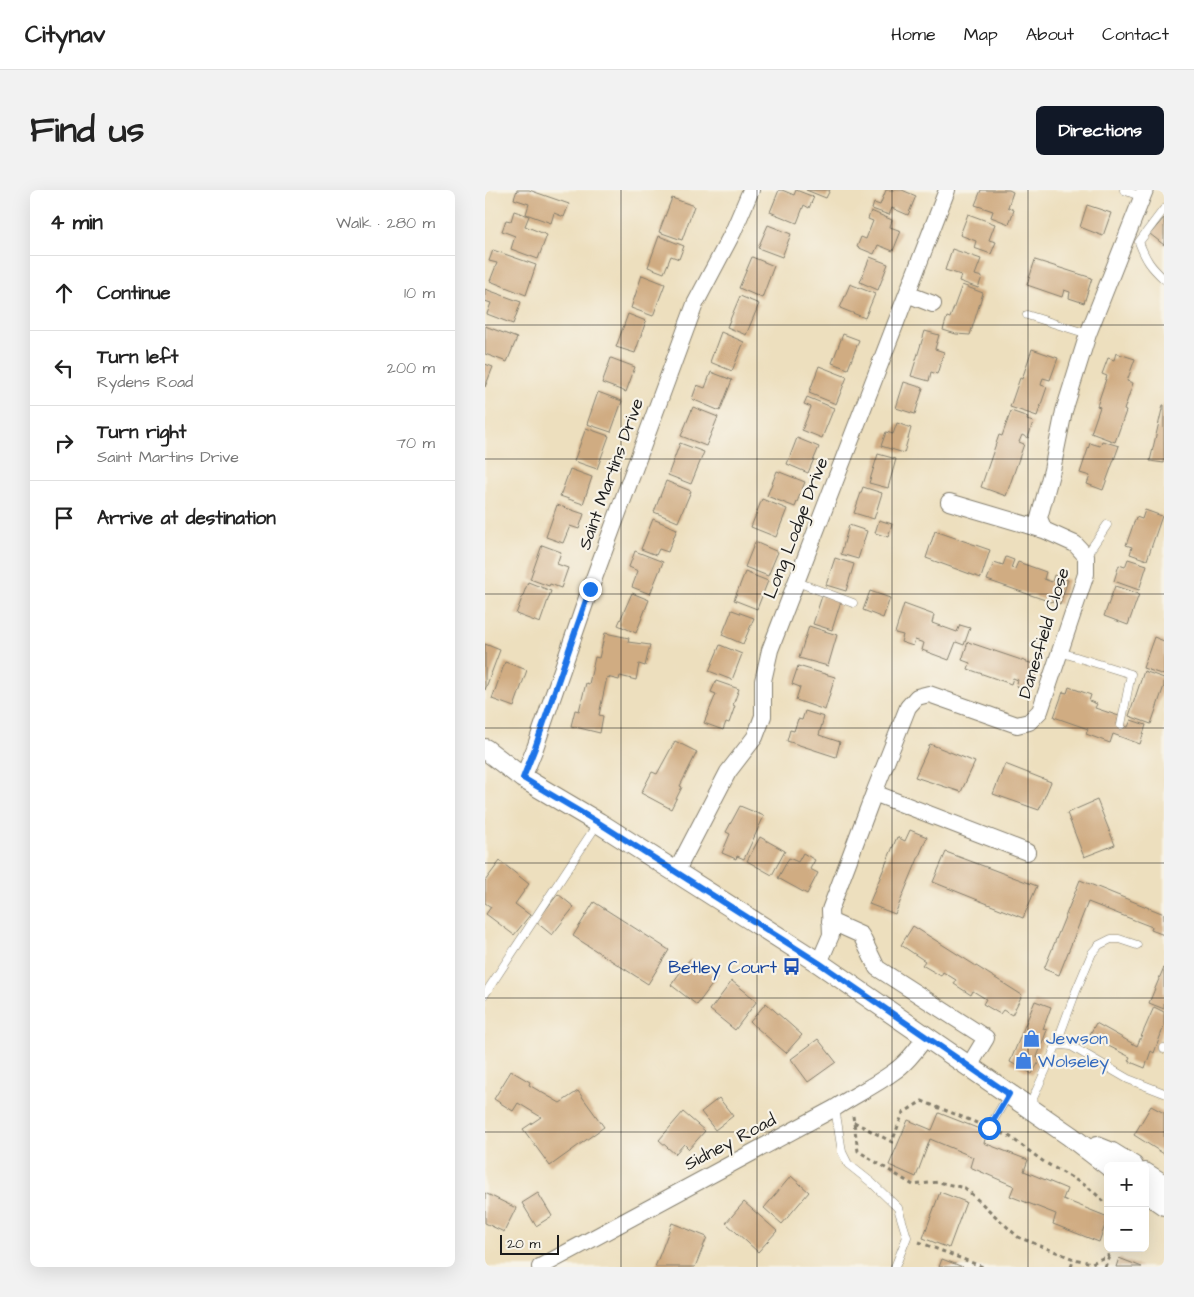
<!DOCTYPE html>
<meta charset="utf-8">
<style>
body{margin:0;font-family:"Architects Daughter",sans-serif;background:#f2f2f2;color:#222}
.controls{position:absolute;right:15px;bottom:15px;display:grid;overflow:hidden;border-radius:8px;box-shadow:0 5px 20px #0002}
.controls button{width:45px;height:45px;display:grid;place-items:center;padding:0;border:0;border-bottom:1px solid #e0e0e0;background:#fff;color:#222;font:25px sans-serif}
.scale{position:absolute;left:15px;bottom:12px;width:59px;box-sizing:border-box;padding-left:5px;border:2px solid #1c1c1c;border-top:0;font-size:14px;line-height:18px;white-space:nowrap;color:#1c1c1c;-webkit-text-stroke:4px #f7f3e8;paint-order:stroke}
.stop{position:absolute;width:15px;height:15px;margin:-11px;border:4px solid #1a73e8;border-radius:50%;background:#fff}
.stop.end{background:#1a73e8;border-color:#fff;box-shadow:0 1px 5px #0008}
.list{margin:0;padding:0;list-style:none}
h2{display:flex;justify-content:space-between;align-items:center;height:65px;margin:0;padding:0 20px;font-size:21px}
h2 small{font-size:16px;font-weight:400;color:#767676}
.list li{display:grid;grid-template-columns:32px 1fr auto;gap:15px;align-items:center;box-sizing:border-box;height:75px;padding:0 20px;border-top:1px solid #e0e0e0}
.list b{display:block;font-size:19px;white-space:nowrap}
.list p{margin:0;font-size:16px;white-space:nowrap;color:#767676}
.list em{font-size:16px;font-style:normal;color:#767676}
.icon{flex:none;width:28px;height:28px;fill:none;stroke:currentColor;stroke-width:2;stroke-linecap:round;stroke-linejoin:round}
.map{position:relative;flex:none;width:679px;height:1077px;overflow:hidden;border-radius:8px}
header{display:flex;align-items:center;gap:30px;box-sizing:border-box;height:70px;padding:0 25px;background:#fff;border-bottom:1px solid #e0e0e0}
header strong{font-size:24px}
nav{display:flex;gap:28px;margin-inline-start:auto;font-size:18px}
.intro{display:flex;align-items:center;justify-content:space-between;box-sizing:border-box;height:120px;padding:0 30px}
h1{margin:0;font-size:35px}
.button{padding:12px 22px;border-radius:8px;background:#111827;color:#fff;font-size:18px;font-weight:700}
main{display:flex;gap:30px;padding:0 30px}
aside{flex:1;background:#fff;border-radius:8px;box-shadow:0 5px 20px #0002}
.map>svg:first-child{display:block}
</style>
<header>
<strong>Citynav</strong>
<nav><a>Home</a><a>Map</a><a>About</a><a>Contact</a></nav>
</header>
<div class="intro"><h1>Find us</h1><a class="button">Directions</a></div>
<main>
<aside>
<h2>4 min<small>Walk · 280 m</small></h2>
<ul class="list">
<li><svg class="icon" aria-label="ahead" viewBox="0 0 24 24"><path d="M12 20V5M6 11l6-6 6 6"/></svg><div><b>Continue</b></div><em>10 m</em></li>
<li><svg class="icon" aria-label="left" viewBox="0 0 24 24"><path d="M17 20v-9H6M10 6l-5 5 5 5"/></svg><div><b>Turn left</b><p>Rydens Road</p></div><em>200 m</em></li>
<li><svg class="icon" aria-label="right" viewBox="0 0 24 24"><path d="M7 20v-9h11M14 6l5 5-5 5"/></svg><div><b>Turn right</b><p>Saint Martins Drive</p></div><em>70 m</em></li>
<li><svg class="icon" aria-label="arrive" viewBox="0 0 24 24"><path d="M6 21V4h12l-3 4 3 4H6"/></svg><div><b>Arrive at destination</b></div></li>
</ul>
</aside>
<div class="map">
<svg width="679" height="1077" viewBox="0 0 679 1077">
<rect width="100%" height="100%" fill="#f7f3e8"/>
<filter id="ink" filterUnits="userSpaceOnUse"><feTurbulence type="fractalNoise" baseFrequency=".02" numOctaves="2"/><feDisplacementMap in="SourceGraphic" scale="10" xChannelSelector="R" yChannelSelector="G"/><feConvolveMatrix kernelMatrix="1 2 1 2 8 2 1 2 1" color-interpolation-filters="sRGB"/></filter>
<filter id="wash" filterUnits="userSpaceOnUse"><feTurbulence type="fractalNoise" baseFrequency=".0096" numOctaves="4" result="noise"/><feDisplacementMap in="SourceGraphic" scale="20" xChannelSelector="R" yChannelSelector="G"/><feGaussianBlur stdDeviation="1.12" result="paint"/><feColorMatrix in="noise" values="0 0 0 0 0 0 0 0 0 0 0 0 0 0 0 0 0 1.4 0 .05"/><feComposite in="paint" operator="in"/></filter>
<g filter="url(#wash)">
<rect width="100%" height="100%" fill="#eddfbe"/>
<g id="blocks">
<path fill="#d0ac82" d="M32 0H44L84 14 79 27 69 23 66 33 41 24 44 14 29 9Z
M294 0H297L309 5 311 0 329 7 324 18 319 15 312 33 285 22Z
M321 0H345L341 8Z
M401 0H417L431 6 423 25 407 18 404 25 387 19 389 13 395 15Z
M496 0H524L528 2 523 17 529 20 524 34 506 27 508 21 490 15Z
M187 8 209 16 197 50 174 42Z
M602 15 626 23 618 46 595 37Z
M29 21 44 26 40 36 62 45 53 69 26 59 30 46 17 41 21 30 26 31Z
M386 21 407 30 405 37 416 41 408 61 393 55 389 64 372 57 376 47 381 49 388 31 383 29Z
M483 24 510 34 504 50 511 52 506 64 489 58 491 51 475 45Z
M679 28V55L665 44Z
M283 35 306 44 297 67 273 58Z
M174 46 199 56 194 69 186 66 179 83 163 77Z
M467 59 496 69 490 85 497 87 493 98 474 91 476 85 460 80Z
M8 60 51 75 41 105 5 91 12 73 4 71Z
M267 67 289 76 277 108 254 98Z
M385 67 403 74 393 100 375 92Z
M550 70 607 88 599 113 584 108 585 102 579 100 577 107 542 95Z
M157 85 180 94 168 126 146 118Z
M365 94 390 104 380 128 355 118Z
M477 95 498 103 485 145 471 144 458 140 462 127 465 128Z
M0 99 36 112 28 134 2 124 6 113 0 111Z
M255 106 274 114 261 145 242 137Z
M143 124 161 131 150 163 131 157Z
M0 136 32 148 22 172 0 164Z
M440 141 454 145 450 159 459 162 452 184 446 182 444 191 426 186Z
M236 142 259 152 247 181 225 172Z
M358 144 374 150 363 179 347 173Z
M547 159 573 168 565 190 558 188 556 195 562 197 552 226 525 217 535 188 537 189Z
M631 163 650 169 642 191 648 193 639 220 641 221 630 252 606 243 615 217 612 216 622 186 617 184 623 168 629 170Z
M126 168 150 177 141 202 117 193Z
M0 174 8 177 0 197Z
M334 176 362 187 351 214 324 203Z
M226 182 247 190 235 221 207 209 212 195 220 198Z
M419 192 438 198 430 224 411 218Z
M113 202 137 211 126 242 102 234Z
M322 207 349 218 337 248 317 240 326 217 319 214Z
M678 215H679V273L665 271Z
M208 217 233 227 221 256 196 246Z
M526 221 543 227 542 230 548 232 543 248 537 245 534 252 539 254 521 306 496 297 514 245 517 246Z
M412 233 426 238 419 263 396 256 401 242 408 244Z
M101 238 124 246 112 279 89 271Z
M312 248 334 257 323 283 302 274Z
M617 251 634 256 618 300 602 294 605 286 595 283 605 253 615 256Z
M195 253 219 262 206 294 183 285Z
M393 264 411 269 403 298 384 293Z
M85 279 107 287 98 314 75 306Z
M292 281 320 292 310 317 282 306Z
M181 291 206 301 193 332 169 322Z
M378 297 397 303 389 329 369 323Z
M277 309 302 319 291 347 266 337Z
M72 315 99 324 94 339 85 336 78 353 61 347Z
M660 320 677 326 662 370 645 364 647 357 641 355 651 327 657 329Z
M168 329 192 339 183 362 174 359 171 365 156 359Z
M394 330 407 334 403 347 390 343Z
M364 335 382 341 373 369 356 364Z
M450 341 505 360 496 388 441 368Z
M270 352 293 362 283 386 260 377Z
M57 355 76 362 72 374 83 378 76 398 65 394 64 396 45 389Z
M150 361 178 372 165 404 147 397 153 381 144 377Z
M521 367 529 370 526 378 530 379 533 372 561 382 559 389 567 392 569 385 583 390 575 414 567 411 566 412 502 390 509 372 518 375Z
M350 368 369 374 361 401 341 395Z
M643 369 662 375 654 400 629 391 634 375 640 377Z
M260 382 283 391 272 419 249 410Z
M43 392 66 401 55 433 31 424Z
M630 396 654 404 643 435 619 426Z
M385 401 405 408 398 428 378 420Z
M147 403 164 410 151 443 133 435Z
M337 406 356 411 347 440 328 434Z
M419 414 449 425 447 433 472 442 475 435 485 438 479 455 471 452 464 470 437 460 439 453 430 450 428 456 416 452 418 445 410 443Z
M247 420 269 428 258 454 237 445Z
M324 436 352 445 343 476 314 468Z
M120 443 144 448 143 452 165 455 160 476 154 474 151 490 135 486 134 490 122 487 114 525 118 526 115 543 86 536 90 520 94 521 101 493 104 494 110 467 114 468Z
M669 447 679 451V485L658 478Z
M483 452 554 476 545 501 531 496 533 490 528 488 526 494 483 479 485 473 477 470Z
M0 454 15 460 0 500Z
M235 455 257 464 247 490 224 481Z
M20 472 42 480 29 517 7 509Z
M313 476 350 487 340 520 311 510 315 497 307 494Z
M659 481 679 488V496L666 534 644 526Z
M231 491 254 499 248 515 250 516 244 533 241 532 238 540 219 533 231 504 226 502Z
M584 497 606 505 604 511 612 514 610 518 634 526 632 534 643 537 646 530 661 535 655 554 628 544 625 553 601 544 603 539 569 527 578 502 582 503Z
M320 521 339 527 334 545 355 552 351 567 302 551 305 540 309 541 313 529 317 530Z
M190 551 212 562 195 596 197 597 186 619 156 603 167 582 172 584Z
M445 554 490 572 476 602 430 587Z
M520 574 566 592 554 620 508 604Z
M612 610 630 655 599 667 582 623Z
M255 616 279 626 259 669 252 666 251 669 237 663 245 644 241 642Z
M425 640 442 647 410 724 384 714 412 647 420 651Z
M275 647 300 661 287 685 262 671Z
M461 662 552 696 538 728 448 692Z
M318 663 330 670 325 679 333 683 322 704 293 688 304 668 313 672Z
M15 671 44 694 30 714 45 725 29 745 1 724 6 717 0 713V691Z
M595 690 679 724V745L666 740 667 737 603 712 574 785 559 779Z
M73 704 89 717 67 745 51 732Z
M109 712 184 760 163 794 88 746Z
M428 736 537 805 527 825 518 820 515 824 498 814 501 809 488 801 486 805 469 794 471 790 458 782 456 786 437 775 440 771 416 755Z
M205 769 232 788 212 815 186 795Z
M679 777V819L664 813Z
M247 791 272 811 250 840 225 820Z
M550 811 566 817 558 839 562 840 552 867 555 870 547 884 525 872Z
M281 813 317 845 301 863 265 832Z
M669 817 679 822V836L669 863 666 861 660 878 643 871 645 867 604 846 611 833 652 856Z
M333 849 351 872 323 892 306 869Z
M26 881 45 892 44 895 75 913 93 901 119 937 65 976 38 939 56 927 33 913 28 921 9 909Z
M234 908 248 926 230 940 216 922Z
M666 916 679 923V964L649 945Z
M198 922 220 941 204 959 199 954 190 964 174 950Z
M454 923 502 942 499 953 543 970 539 981 582 999 578 1009 623 1027 614 1052 568 1034 571 1024 525 1006 529 996 485 977 488 967 445 949 431 987 404 975 423 930 447 940Z
M306 986 324 1002 297 1034 279 1018Z
M455 1002 481 1012 464 1058 438 1048Z
M0 1003 31 1018 19 1042 0 1033Z
M53 1003 67 1026 51 1036 37 1013Z
M259 1012 292 1041 273 1062 241 1033Z
M187 1033 222 1047 210 1077H170Z
M634 1068 657 1077H631Z
M457 1069 478 1077H454Z"/>
</g>
</g>
<g filter="url(#ink)">
<use href="#blocks" fill-opacity="0" stroke="#847e6d" stroke-width="1"/>
<g fill="none" stroke-linecap="round" stroke-linejoin="round">
<defs>
<path id="service" d="M639 0 657 7
M679 19 654 52C661 70 665 76 679 89
M542 125 603 144
M601 366 622 335
M312 392 368 413
M575 462 646 484 636 535
M0 804 113 633
M571 856 577 855 586 856 643 889 679 903
M679 859V858
M544 917 567 866 591 801 607 763 614 755 626 749H634L652 755
M350 918 357 962 363 974 387 993 413 1018 422 1047 410 1077
M504 938 524 904"/>
<path id="minor" d="M422 104 448 114
M464 312 559 340
M38 588 50 558 105 399 210 114 248 42 266 0
M389 603 423 517 432 507 444 504 532 535 544 532 555 521 601 384V366L590 354 559 340 554 328 567 280 579 221 603 144 660 0
M191 682 243 582 270 547 278 526V491L285 460 462 0
M345 731 376 745 392 778 501 848 484 876
M334 773 346 745 345 720 389 603 542 662
M55 1077 350 918C368 906 389 896 407 883 421 874 431 860 441 847"/>
<path id="tertiary" d="M0 559 38 588 114 633 334 773 585 946 624 976
M612 957 627 963 648 976
M660 983 679 995
M660 1002 679 1015"/>
</defs>
<use href="#service" stroke="#847e6d" stroke-width="9"/>
<use href="#minor" stroke="#847e6d" stroke-width="18"/>
<use href="#tertiary" stroke="#847e6d" stroke-width="22"/>
<path stroke="#847e6d" stroke-width="3" stroke-dasharray="4 4" stroke-linecap="butt" d="M368 926 373 961 428 995 453 992 480 998 533 1047 589 1069 607 1073 624 1065
M369 932 407 952 418 923 437 911 492 933
M516 943 524 946 559 972 603 997 623 1015
M434 1052 498 1077
M586 1077 589 1069
M620 1077 627 1058"/>
<use href="#service" stroke="#fff" stroke-width="8"/>
<use href="#minor" stroke="#fff" stroke-width="16"/>
<use href="#tertiary" stroke="#fff" stroke-width="20"/>
</g>
</g>
<g fill="none" stroke-linecap="round" stroke-linejoin="round" filter="url(#ink)">
<path stroke="#1a73e8" stroke-width="6" d="M105 399 50 558 38 588 114 633 334 773 524 904 504 938"/>
</g>
<path fill="none" stroke="#1c1c1c" stroke-width="1" stroke-opacity="0.55" d="M136 0V1077M272 0V1077M407 0V1077M543 0V1077M0 135H679M0 269H679M0 404H679M0 538H679M0 673H679M0 808H679M0 942H679"/>
<defs>
<symbol id="bus-bare" viewBox="-9 -9 18 18"><path d="M-5-6H5V4H4V6H2V4H-2V6H-4V4H-5ZM-3.5-4V0h7V-4ZM-3.5 1.2v1.5H-2V1.2ZM2 1.2v1.5H3.5V1.2Z" fill="#1a4fb4" stroke="#f7f3e8" stroke-width="2.5" paint-order="stroke"/></symbol>
<symbol id="shop-bare" viewBox="-9 -9 18 18"><path d="M-5-2.5h2.3a2.7 3.5 0 0 1 5.4 0H5L5.5 6h-11ZM-1.5-2.5h3a1.5 2.3 0 0 0-3 0Z" fill="#3f7fe0" stroke="#f7f3e8" stroke-width="2.5" paint-order="stroke"/></symbol>
</defs>
<g fill-rule="evenodd">
<use href="#bus-bare" x="294" y="764" width="25" height="25"/>
<use href="#shop-bare" x="534" y="836" width="25" height="25"/>
<use href="#shop-bare" x="526" y="858" width="25" height="25"/>
</g>
<g text-anchor="middle" dominant-baseline="central" stroke-width="4.5" stroke-linejoin="round" paint-order="stroke">
<g font-size="18" fill="#1c1c1c" stroke="#f7f3e8">
<text transform="translate(126 284) rotate(-70)">Saint Martins Drive</text>
<text transform="translate(311 338) rotate(-69)">Long Lodge Drive</text>
<text transform="translate(559 443) rotate(-73)">Danesfield Close</text>
<text transform="translate(245 952) rotate(-28)">Sidney Road</text>
</g>
<g font-size="18" fill="#164399" stroke="#f7f3e8" text-anchor="end">
<text x="292" y="777">Betley Court</text>
</g>
<g font-size="18" fill="#366cbe" stroke="#f7f3e8" text-anchor="start">
<text x="561" y="848">Jewson</text>
<text x="553" y="871">Wolseley</text>
</g>
</g>
</svg>
<div class="controls">
<button>+</button>
<button>−</button>
</div>
<div class="scale">20 m</div>
<div class="stop" style="left:504px;top:938px"></div>
<div class="stop end" style="left:105px;top:399px"></div>
</div>
</main>
